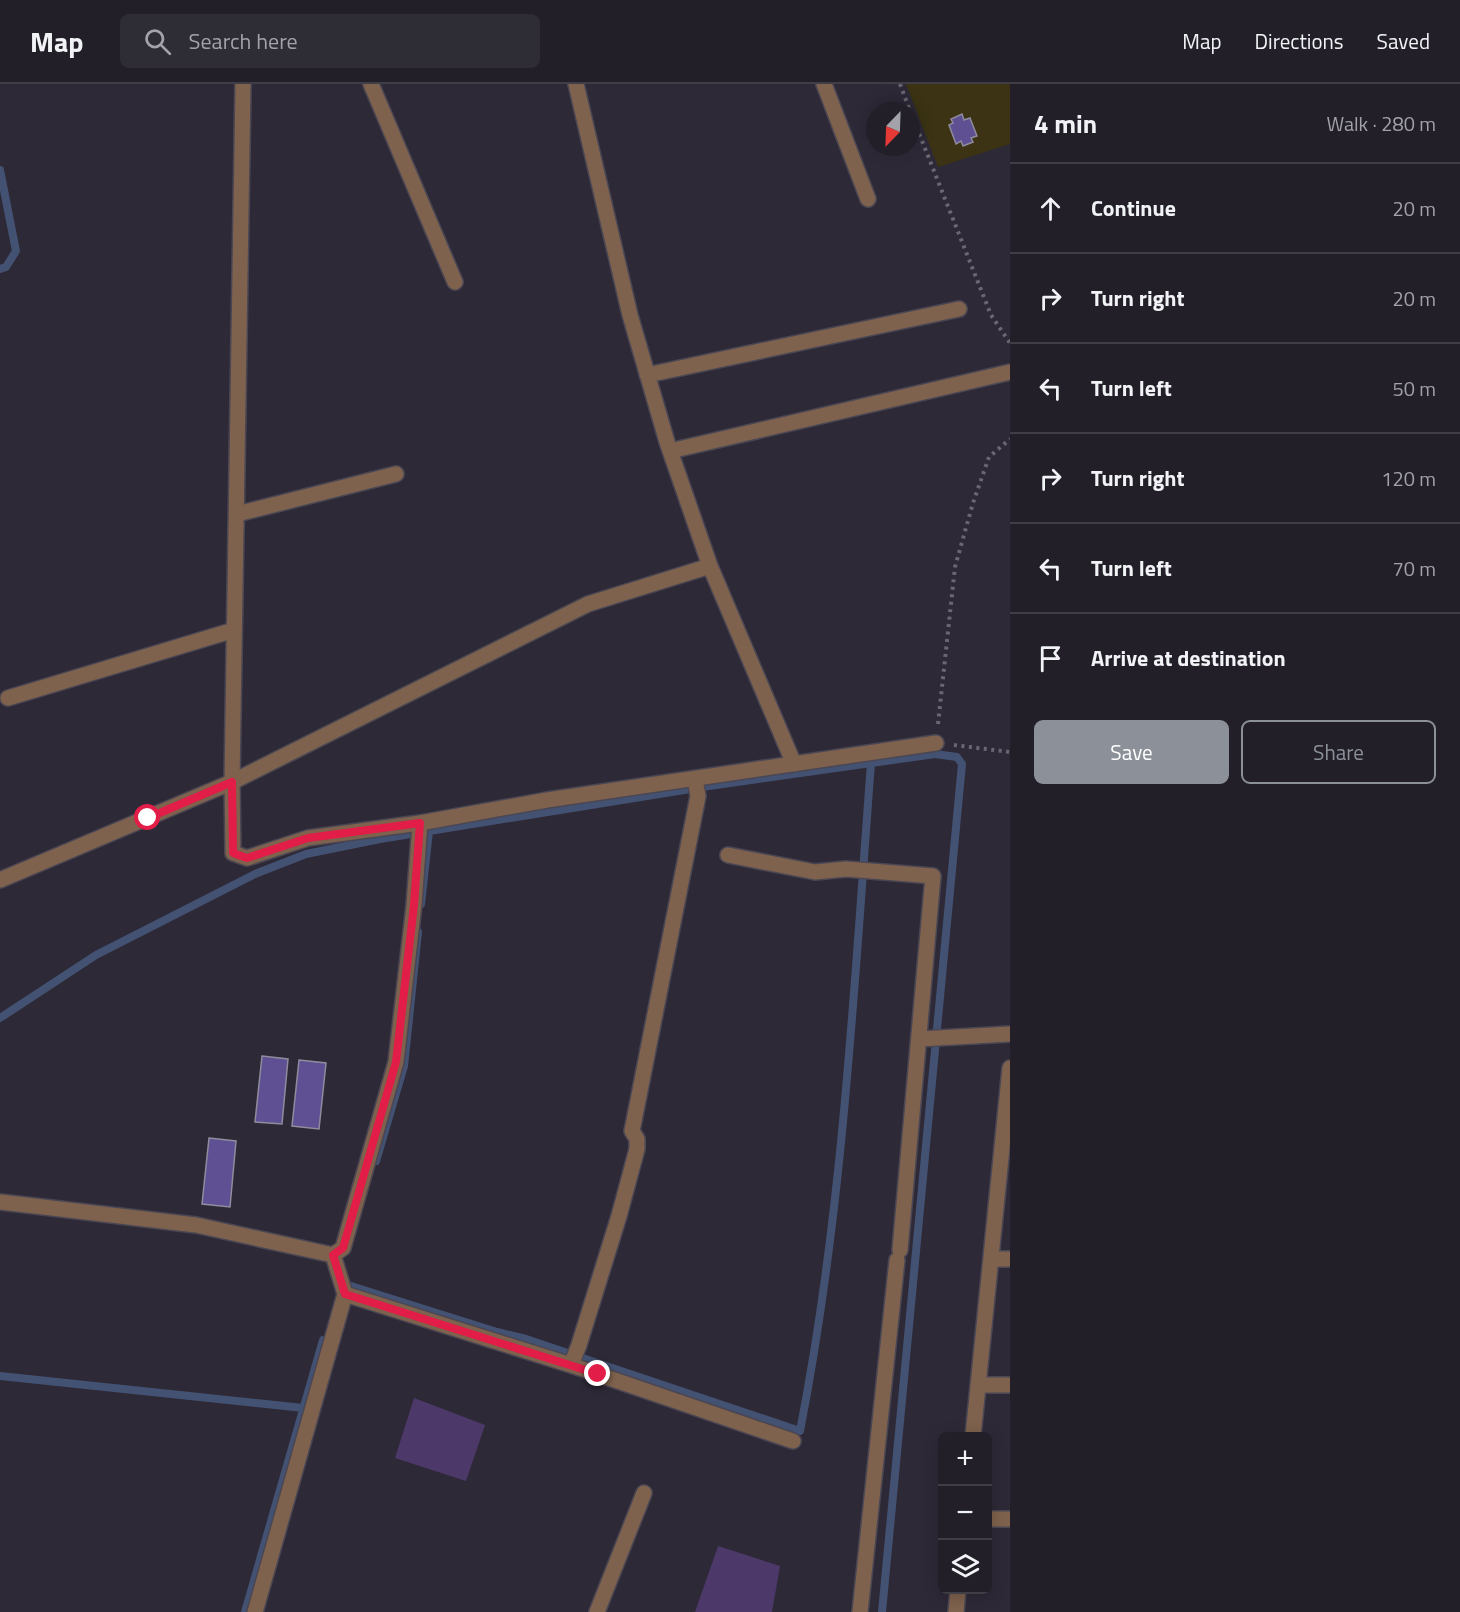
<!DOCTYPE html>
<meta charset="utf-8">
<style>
body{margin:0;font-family:"Titillium Web",sans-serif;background:#2e2c35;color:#f1f3f6}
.controls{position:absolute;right:18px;bottom:18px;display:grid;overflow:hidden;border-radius:9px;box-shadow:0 3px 15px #0003}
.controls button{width:54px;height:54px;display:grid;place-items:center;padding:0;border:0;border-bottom:2px solid #3f3d46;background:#221f29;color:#f1f3f6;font:30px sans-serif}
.compass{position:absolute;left:866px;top:18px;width:54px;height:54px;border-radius:50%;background:#221f29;box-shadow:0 3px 15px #0003;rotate:203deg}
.stop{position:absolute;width:18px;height:18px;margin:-14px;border:4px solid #e11d48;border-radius:50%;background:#fff}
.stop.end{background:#e11d48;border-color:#fff;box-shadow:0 2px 6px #0008}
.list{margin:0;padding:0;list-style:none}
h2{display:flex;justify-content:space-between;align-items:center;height:78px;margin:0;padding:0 24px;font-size:26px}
h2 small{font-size:20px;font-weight:400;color:#a2a2a8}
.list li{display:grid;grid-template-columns:39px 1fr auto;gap:18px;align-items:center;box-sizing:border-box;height:90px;padding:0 24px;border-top:2px solid #3f3d46}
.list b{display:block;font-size:22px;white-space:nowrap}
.list em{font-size:20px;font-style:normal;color:#a2a2a8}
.actions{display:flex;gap:12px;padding:18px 24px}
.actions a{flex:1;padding:14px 0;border:2px solid #8c9099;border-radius:9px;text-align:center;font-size:21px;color:#8c9099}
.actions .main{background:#8c9099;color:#fff}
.icon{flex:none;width:33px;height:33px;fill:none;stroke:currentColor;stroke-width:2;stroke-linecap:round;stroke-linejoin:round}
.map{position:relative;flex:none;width:1010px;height:1528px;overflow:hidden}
header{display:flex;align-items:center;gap:36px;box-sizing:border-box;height:84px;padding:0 30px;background:#221f29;border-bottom:2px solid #3f3d46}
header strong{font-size:28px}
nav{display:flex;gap:33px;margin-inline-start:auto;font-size:21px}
.search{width:420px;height:54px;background:#2e2c35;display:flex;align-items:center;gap:15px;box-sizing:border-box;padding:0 21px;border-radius:9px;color:#a2a2a8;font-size:22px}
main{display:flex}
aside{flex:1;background:#221f29}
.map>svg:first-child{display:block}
</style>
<header>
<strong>Map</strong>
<div class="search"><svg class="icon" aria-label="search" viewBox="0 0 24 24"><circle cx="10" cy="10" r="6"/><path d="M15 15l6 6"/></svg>Search here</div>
<nav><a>Map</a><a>Directions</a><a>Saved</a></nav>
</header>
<main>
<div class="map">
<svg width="1010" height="1528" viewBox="0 0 1010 1528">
<rect width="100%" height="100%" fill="#2e2937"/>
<path fill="#4d386a" d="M414 1314 485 1341 466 1397 395 1374Z
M718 1462 780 1482 772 1528H695Z"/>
<path fill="#3b3313" d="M906 0H1010V60L938 83Z"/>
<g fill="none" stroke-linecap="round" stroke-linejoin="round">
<path stroke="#435272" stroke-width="8" d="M0 86 16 167 6 183 0 185
M421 820 429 747
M0 934 96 871 255 790 306 770 380 755 709 702 935 670 957 673 962 680 882 1528
M376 1077 404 982 418 848
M351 1202 497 1248 526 1255 800 1347C843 1127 854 902 871 679
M0 1292 303 1324
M245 1528 323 1256"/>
</g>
<path fill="#5f4f93" stroke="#8f8c9d" stroke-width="1.5" d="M962 30 964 36 970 34 977 52 971 54 973 58 963 62 961 57 956 60 949 41 953 39 951 35Z
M262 972 288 975 282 1040 255 1038Z
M299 976 326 979 319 1045 292 1042Z
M209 1054 236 1057 230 1123 202 1120Z"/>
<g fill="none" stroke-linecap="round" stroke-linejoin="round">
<defs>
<path id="minor" d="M371 0 455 198
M824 0 868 115
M647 291 959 225
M670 367 1010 288
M237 430 396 390
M710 482 794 680
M8 614 234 546
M420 739 547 716 936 659
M728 771 815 788 846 785 933 792 900 1166
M0 796 232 698 588 520 710 482 667 358 630 231 576 0
M919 955 1010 950
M0 1118 196 1141 333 1171 343 1164 396 978 414 821 420 739 308 754 247 774 233 769 232 698 243 0
M991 1175H1010
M345 1210 571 1281 793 1357
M571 1281 579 1261 619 1132 637 1065V1055L632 1047 698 712 695 695
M978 1301H1010
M973 1352 1010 984
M988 1435H1010
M255 1528 345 1210 333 1171
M597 1528 644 1409
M860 1528 897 1176
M956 1528 958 1506"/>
</defs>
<use href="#minor" stroke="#4a4653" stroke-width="18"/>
<path stroke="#6a6672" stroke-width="4" stroke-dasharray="3 4.5" stroke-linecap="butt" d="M900 0 910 27
M911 29 991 231 1010 259
M938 640 955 483 973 419 989 373 1010 355
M954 661 1010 668"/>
<use href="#minor" stroke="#7e624d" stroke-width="15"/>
</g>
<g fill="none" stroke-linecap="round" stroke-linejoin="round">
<path stroke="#e11d48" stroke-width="8" d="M148 734 232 698 233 769 247 774 308 754 420 739 414 821 396 978 343 1164 333 1171 345 1210 598 1290"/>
</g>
</svg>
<div class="controls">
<button>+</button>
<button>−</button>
<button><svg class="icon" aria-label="layers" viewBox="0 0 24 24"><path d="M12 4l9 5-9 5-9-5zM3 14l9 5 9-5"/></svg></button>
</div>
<svg class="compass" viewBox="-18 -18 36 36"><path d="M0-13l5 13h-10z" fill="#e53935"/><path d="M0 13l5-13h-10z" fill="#a2a2a8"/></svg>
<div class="stop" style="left:148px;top:734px"></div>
<div class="stop end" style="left:598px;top:1290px"></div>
</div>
<aside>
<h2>4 min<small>Walk · 280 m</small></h2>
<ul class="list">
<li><svg class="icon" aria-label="ahead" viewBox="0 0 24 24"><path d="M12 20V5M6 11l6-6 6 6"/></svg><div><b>Continue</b></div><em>20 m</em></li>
<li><svg class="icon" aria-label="right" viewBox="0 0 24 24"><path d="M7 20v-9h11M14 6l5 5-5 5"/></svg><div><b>Turn right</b></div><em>20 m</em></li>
<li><svg class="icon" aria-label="left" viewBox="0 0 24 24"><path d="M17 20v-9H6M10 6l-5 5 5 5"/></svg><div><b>Turn left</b></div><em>50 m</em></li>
<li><svg class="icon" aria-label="right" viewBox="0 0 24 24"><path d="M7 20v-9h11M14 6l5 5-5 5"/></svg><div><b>Turn right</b></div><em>120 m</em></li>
<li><svg class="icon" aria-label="left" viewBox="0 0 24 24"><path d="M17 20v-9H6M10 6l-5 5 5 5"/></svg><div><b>Turn left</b></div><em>70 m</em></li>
<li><svg class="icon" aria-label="arrive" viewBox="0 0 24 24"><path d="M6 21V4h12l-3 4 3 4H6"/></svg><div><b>Arrive at destination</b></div></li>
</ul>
<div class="actions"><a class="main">Save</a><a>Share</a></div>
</aside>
</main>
